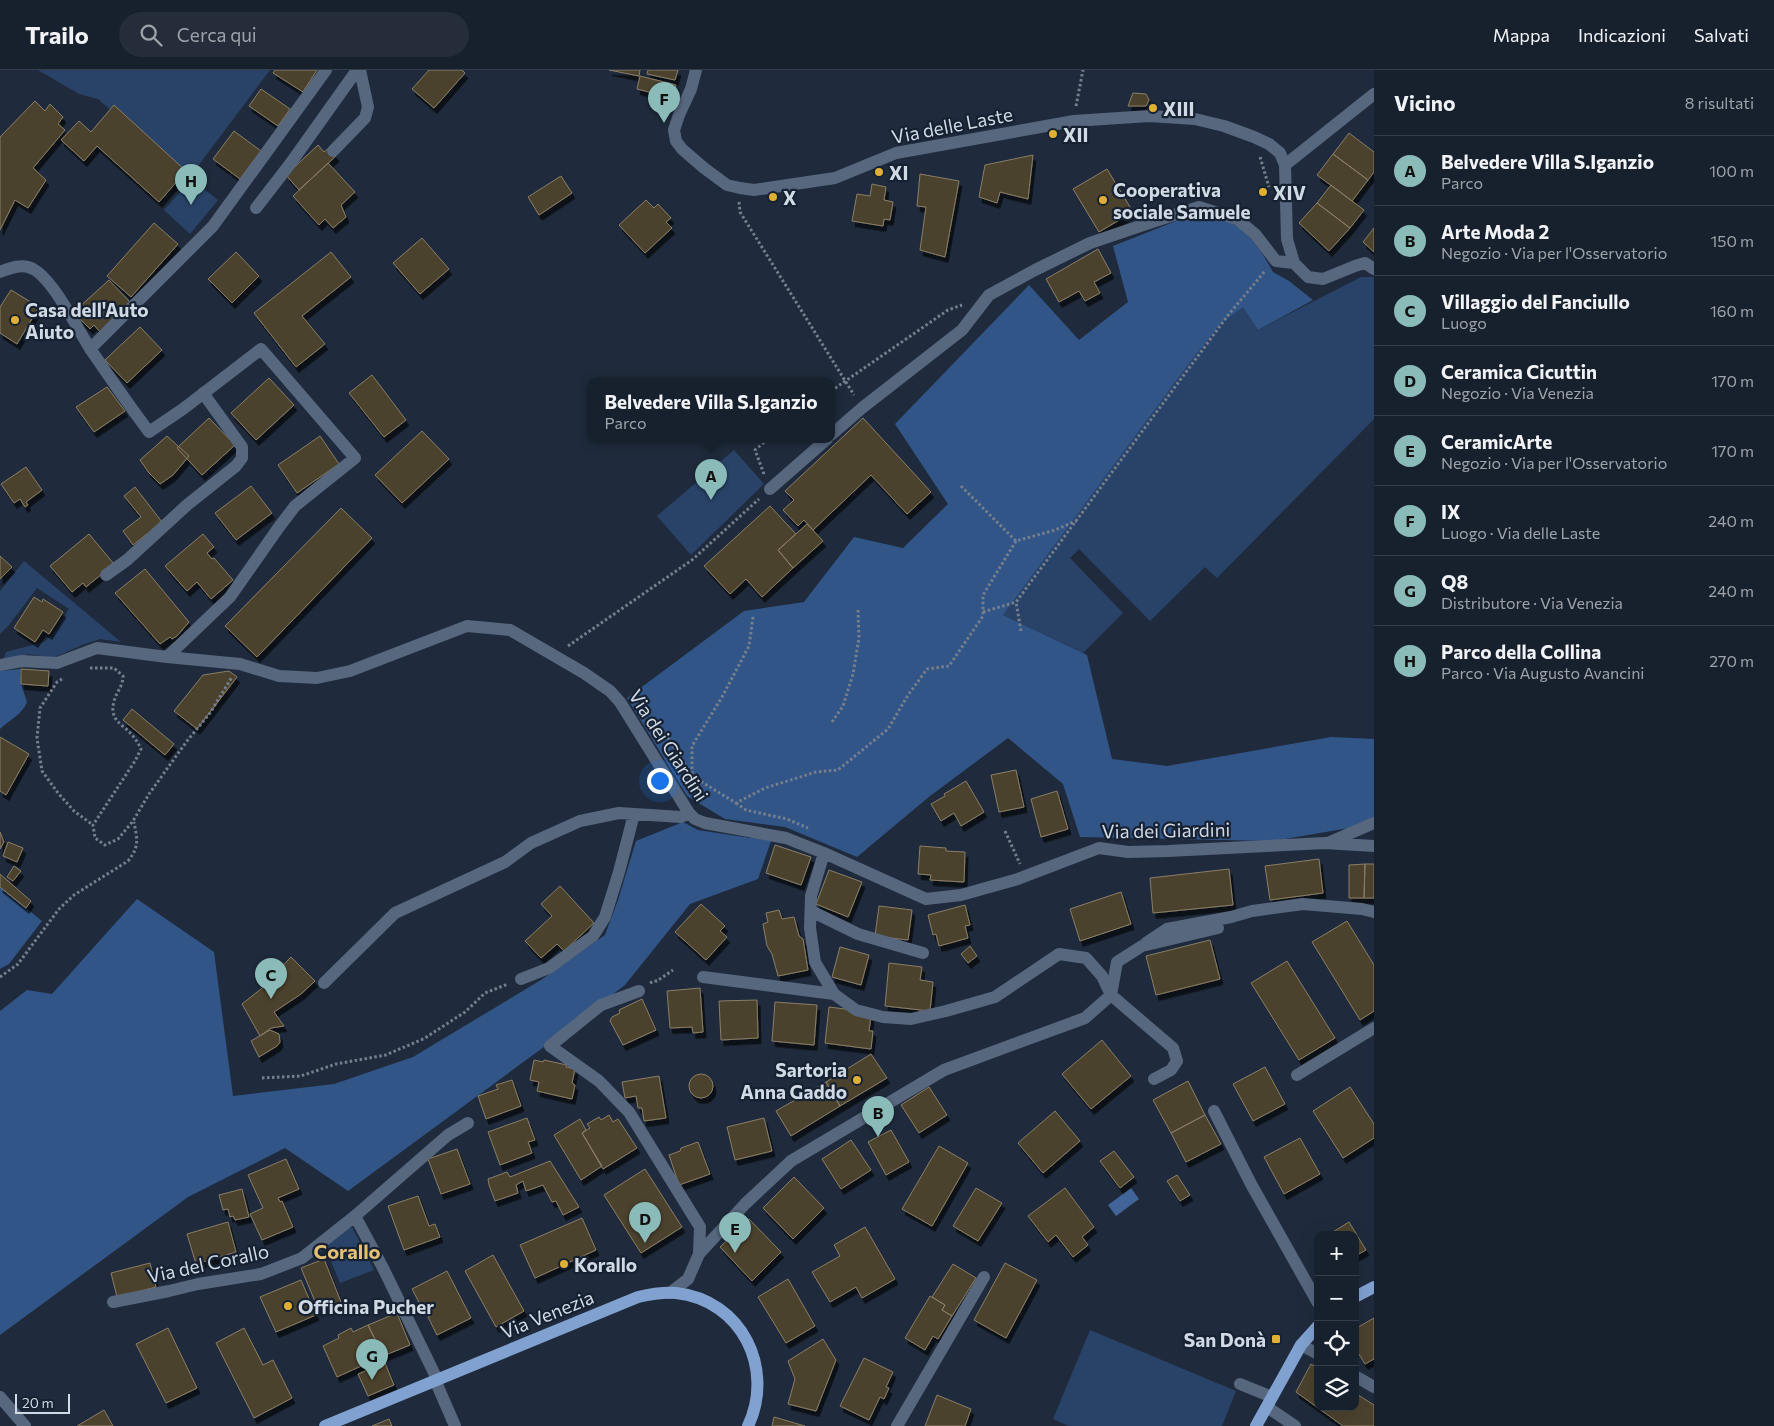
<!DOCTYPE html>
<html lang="it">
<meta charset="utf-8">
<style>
body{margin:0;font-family:Commissioner,sans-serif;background:#242d39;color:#f1f3f6}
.controls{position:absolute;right:15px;bottom:15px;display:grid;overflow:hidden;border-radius:10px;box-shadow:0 5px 20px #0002}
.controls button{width:45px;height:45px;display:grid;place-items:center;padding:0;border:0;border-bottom:1px solid #363e49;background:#17202d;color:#f1f3f6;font:25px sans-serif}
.scale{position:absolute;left:15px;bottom:12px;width:55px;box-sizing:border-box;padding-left:5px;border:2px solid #d1d9e5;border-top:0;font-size:14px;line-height:18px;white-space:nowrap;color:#d1d9e5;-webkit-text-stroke:4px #162132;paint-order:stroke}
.you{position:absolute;left:659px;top:710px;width:18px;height:18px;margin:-12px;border:4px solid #fff;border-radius:50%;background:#1a73e8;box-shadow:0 0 0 8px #1a73e833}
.badge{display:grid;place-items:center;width:32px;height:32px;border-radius:50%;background:#8bbbb9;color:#111;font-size:16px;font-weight:700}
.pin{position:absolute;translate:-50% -41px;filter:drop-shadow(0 1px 2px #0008)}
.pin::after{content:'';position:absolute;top:26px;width:18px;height:15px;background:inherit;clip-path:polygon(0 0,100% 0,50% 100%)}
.popup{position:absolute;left:587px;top:308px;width:248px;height:65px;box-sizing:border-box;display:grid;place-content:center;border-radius:10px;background:#17202d;filter:drop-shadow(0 1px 4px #0005);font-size:16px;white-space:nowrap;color:#9ea3aa}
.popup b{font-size:19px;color:#f1f3f6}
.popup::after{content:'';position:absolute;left:50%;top:100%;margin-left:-10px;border:10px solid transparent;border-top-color:#17202d}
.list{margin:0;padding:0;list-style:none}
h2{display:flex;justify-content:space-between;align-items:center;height:65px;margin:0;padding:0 20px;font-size:21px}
h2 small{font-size:16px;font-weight:400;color:#9ea3aa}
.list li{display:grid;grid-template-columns:32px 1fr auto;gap:15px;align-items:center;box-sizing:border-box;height:70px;padding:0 20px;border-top:1px solid #363e49}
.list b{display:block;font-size:19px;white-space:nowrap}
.list p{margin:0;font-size:16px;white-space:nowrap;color:#9ea3aa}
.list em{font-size:16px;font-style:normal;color:#9ea3aa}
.icon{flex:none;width:28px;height:28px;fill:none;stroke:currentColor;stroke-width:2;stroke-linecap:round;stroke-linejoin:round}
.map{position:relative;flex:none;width:1374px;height:1356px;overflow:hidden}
header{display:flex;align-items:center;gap:30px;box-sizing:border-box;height:70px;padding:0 25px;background:#17202d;border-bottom:1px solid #363e49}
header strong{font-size:24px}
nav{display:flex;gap:28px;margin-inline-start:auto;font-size:18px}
.search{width:350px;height:45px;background:#242d39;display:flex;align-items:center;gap:12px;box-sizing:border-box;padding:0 18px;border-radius:28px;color:#9ea3aa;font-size:19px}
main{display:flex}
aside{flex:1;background:#17202d}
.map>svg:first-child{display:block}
</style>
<header>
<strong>Trailo</strong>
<div class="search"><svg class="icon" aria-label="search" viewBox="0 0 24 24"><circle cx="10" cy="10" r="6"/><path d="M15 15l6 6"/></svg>Cerca qui</div>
<nav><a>Mappa</a><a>Indicazioni</a><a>Salvati</a></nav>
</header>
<main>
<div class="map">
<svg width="1374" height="1356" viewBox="0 0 1374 1356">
<defs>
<filter id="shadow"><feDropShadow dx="3" dy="5.5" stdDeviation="0" flood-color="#0009"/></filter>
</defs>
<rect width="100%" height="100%" fill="#1f2b3c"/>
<path fill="#294368" d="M38 0H270L189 108 98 29 79 24Z
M190 111 195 112 218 130 190 164 164 140Z
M1361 207H1374V349L1217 508 1205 497 1150 551 1079 479 1070 488 1123 543 1083 583 1003 545 1187 295 1221 253 1243 236 1258 260Z
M734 380 764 414 691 485 657 446Z
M24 491 121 572 100 569 82 575 53 588 29 584 3 590 6 582 44 572 53 564 69 539 37 518 9 555 0 564V521Z
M352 1157 374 1200 340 1213 324 1175 346 1159Z
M1090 1260 1236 1321 1222 1356H1069L1053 1349Z"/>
<path fill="#325587" d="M1201 147 1230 152 1245 161 1262 183 1273 202 1289 211 1313 230 1258 260 1243 237 1221 253 1187 296 1003 545 1087 585 1112 689 1167 696 1331 667 1374 669V747L1349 758 1273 771 1080 767 1063 714 1008 668 930 726 857 787 785 757 725 749 687 726 627 628 744 541 804 532 854 467 903 478 948 434 895 354 1029 215 1079 270 1128 232 1113 176 1176 151Z
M20 599 21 614 27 632C23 644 9 650 0 659V601Z
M683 752 698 760 750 768 757 767 771 771 758 809 690 834 625 915 552 971 348 1121 285 1078 188 1127 0 1265V941L27 920 52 924 137 829 214 882 233 1026 334 1014 413 987 541 910 605 865 618 830 636 771Z
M0 817 42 851 9 894 0 899Z"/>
<path fill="#416598" d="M1131 1118 1139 1129 1116 1146 1108 1135Z"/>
<path fill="#4c422d" stroke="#897e67" filter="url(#shadow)" d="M275 0H317L303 22 273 3Z
M429 0H462L465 3 434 38 412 19Z
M609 0H640L639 6Z
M648 0H678L675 10 647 4Z
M640 6 676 15 673 28 637 19Z
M261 19 290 39 278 56 249 36Z
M1133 23 1146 24 1149 30 1146 36H1128Z
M35 31 45 41 50 34 63 47 58 54 65 60 33 98 46 110 28 138 15 130 0 160V67Z
M114 35 186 101 159 132 97 76 84 91 61 70 79 51 91 62Z
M234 61 261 81 240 109 213 89Z
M1349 63 1374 82V102L1368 110 1333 84Z
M318 75 324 82 329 78 336 86 299 120 286 105Z
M1333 84 1368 110 1352 131 1317 105Z
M1033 85 1028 129 1000 122 997 133 979 127 985 95Z
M328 93 355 122 341 135 346 147 333 158 325 149 319 155 293 126Z
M1107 99 1133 142 1099 162 1073 119Z
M920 104 959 111 945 187 920 180 926 137 917 136Z
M561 106 572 123 539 145 528 127Z
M872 114 886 117 884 130 893 132 890 150 884 149 883 156 852 151 857 124 870 126Z
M1331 115 1364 140 1350 158 1317 133Z
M646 130 654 138 658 134 671 148 666 152 672 158 645 183 619 155Z
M1317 133 1350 158 1329 181 1299 153Z
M154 153 178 174 131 227 107 206Z
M1374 158V182L1363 172Z
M422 168 449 199 420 224 393 193Z
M1098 179 1111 203 1094 212 1100 223 1085 231 1079 221 1059 232 1046 209Z
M236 182 259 206 232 233 208 209Z
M331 182 351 207 302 246 325 274 296 297 254 243Z
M109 210 131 233 100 262 94 255 90 259 79 248 83 245 77 239Z
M11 220 39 237 17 274 0 263V237Z
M140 257 162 280 127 313 105 290Z
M372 305 406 350 384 367 349 323Z
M269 308 294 335 256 370 231 343Z
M107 317 125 341 94 362 76 337Z
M209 348 235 375 202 405 177 378Z
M863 348 931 422 907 444 871 405 813 460 804 450 798 456 783 440 794 430 785 421Z
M422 361 449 389 402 433 375 405Z
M167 366 189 386 173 405 160 414 149 403 140 390Z
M320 366 339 394 297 423 278 395Z
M26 397 42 420 26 432 28 435 25 437 20 429 14 433 1 414Z
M251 416 272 443 236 470 215 443Z
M135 417 162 452 133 475 123 461 141 447 124 426Z
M770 436 796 464 778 480 793 498 762 527 746 509 730 524 704 496Z
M341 438 372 468 257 587 225 556Z
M807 454 823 471 793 498 778 480Z
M89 464 114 494 86 517 83 513 72 522 50 496Z
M203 464 214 477 207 483 212 489 214 488 233 510 211 529 197 512 187 521 165 496Z
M0 486 12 497 0 509Z
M145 499 189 552 177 566 172 569 170 567 160 574 115 523Z
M34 527 42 532 43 529 63 542 49 564 43 560 35 572 14 558Z
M21 599 49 601 48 616 21 614Z
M229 601 237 607 197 659 174 641 203 605Z
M132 639 174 674 165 685 123 650Z
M0 667 29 684 6 725 0 721Z
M1016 700 1024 737 999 742 991 705Z
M966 711 984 742 961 756 954 743 941 751 931 734 945 726 944 724Z
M1057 721 1068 759 1041 767 1031 729Z
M0 762 4 772 0 779Z
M8 772 23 778 17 792 3 786Z
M775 775 811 787 801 815 766 803Z
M920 776 946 778V781L965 782 964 812 930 810 931 805 918 804Z
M1319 789 1323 823 1270 830 1265 796Z
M1365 794H1374V828H1364Z
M1365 794 1364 828H1349V795Z
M14 796 21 801 13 811 7 807Z
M1229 799 1233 835 1153 843 1150 808Z
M829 800 862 812 848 847 816 834Z
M0 804 31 831 26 838 0 817Z
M560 816 594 853 564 881 557 874 541 888 525 871 552 846 541 834Z
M1121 822 1131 854 1080 871 1070 839Z
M701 834 725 856 720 861 727 867 706 890 675 862Z
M965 835 970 855 965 856 968 868 939 876 936 864 933 865 928 845Z
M879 836 912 840 908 870 875 866Z
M779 840 782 849 794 847 799 866 803 869 808 900 778 906 772 884 767 876 763 854 768 852 766 843Z
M1347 851 1374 895V941L1360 950 1312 872Z
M1210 870 1220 909 1156 925 1146 886Z
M970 876 977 886 968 893 961 884Z
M840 877 869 885 861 915 832 907Z
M291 887 315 911 301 924 274 942 284 956 271 958 260 966 242 934 261 919Z
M1287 891 1335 968 1299 990 1251 913Z
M889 893 922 897 920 910 933 912 930 941 885 936Z
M700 918 703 962 693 963 692 957 670 958 667 921Z
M642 929 656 960 623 975 610 951 612 947 620 943 619 940Z
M757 930 758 968 721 970 719 931Z
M775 932 817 935 814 975 772 971Z
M829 937 853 940 871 946 869 961H873L871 979 825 973Z
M270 960 279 964 280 972 277 976 259 987 251 971Z
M1102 970 1131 1006 1091 1039 1062 1004Z
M871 984 887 1008 840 1036 826 1012Z
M534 990 543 992 544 990 567 995 566 997 575 999 572 1013 575 1015 572 1029 537 1021 539 1012 530 1010Z
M1265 997 1285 1034 1253 1051 1233 1014Z
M689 1016a12 12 0 1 1 24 0a12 12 0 1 1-24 0Z
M659 1006 666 1048 644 1051 642 1038H638L636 1026 625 1028 622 1012Z
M512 1010 521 1036 486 1049 478 1026 498 1019 496 1015Z
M1188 1011 1205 1045 1171 1063 1153 1030Z
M826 1012 840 1036 791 1066 776 1041Z
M929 1017 947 1045 919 1063 901 1035Z
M1350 1017 1374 1054V1068L1343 1088 1313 1041Z
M1055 1041 1080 1071 1043 1103 1018 1073Z
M609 1045 613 1052 618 1049 637 1078 603 1099 582 1063 590 1058 587 1054 599 1047 601 1050Z
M1205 1045 1221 1074 1186 1092 1171 1063Z
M527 1048 535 1070 528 1072 532 1083 500 1095 488 1062Z
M764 1048 772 1081 735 1090 727 1057Z
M580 1049 586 1060 582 1063 602 1096 581 1110 554 1065Z
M891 1060 909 1092 886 1105 868 1072Z
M1300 1068 1320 1104 1284 1124 1264 1087Z
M851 1070 871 1100 841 1119 822 1089Z
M698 1072 710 1104 679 1115 669 1085 680 1081 681 1078Z
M939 1076 968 1093 932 1156 902 1139Z
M457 1079 470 1114 441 1124 428 1089Z
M1114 1081 1134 1107 1120 1118 1100 1091Z
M286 1089 299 1119 278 1128 280 1132 282 1131 293 1157 262 1170 250 1144 263 1138 248 1105Z
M550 1091 579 1137 563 1145 556 1131 552 1132 543 1115 526 1121 523 1111 516 1115 518 1123 495 1131 489 1115 488 1109 507 1102 510 1107Z
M645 1099 682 1157 641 1183 604 1125Z
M1177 1105 1190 1125 1180 1131 1167 1111Z
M794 1107 824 1138 793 1169 763 1138Z
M976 1118 1002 1133 978 1171 953 1156Z
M1065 1118 1094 1157 1082 1167 1088 1175 1073 1187 1056 1165 1048 1172 1028 1146Z
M242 1119 249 1147 235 1150 233 1146 230 1147 228 1139 223 1140 219 1125Z
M418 1126 429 1156 435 1154 440 1167 404 1180 388 1136Z
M582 1148 596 1180 535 1208 520 1175Z
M749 1149 781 1182 752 1211 720 1177Z
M228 1152 236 1182 196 1194 187 1164Z
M1349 1152 1366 1180 1355 1186V1165H1328Z
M865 1157 895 1209 862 1228 856 1217 830 1232 812 1202 840 1186 834 1175Z
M493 1185 524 1241 496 1257 465 1201Z
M324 1189 341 1232 319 1241 301 1198Z
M150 1193 156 1217 117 1227 111 1203Z
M1005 1193 1037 1210 1006 1268 974 1250Z
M953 1194 976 1208 952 1246 942 1240 945 1235 932 1227Z
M447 1201 471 1248 437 1265 428 1247 432 1245 427 1235 422 1238 412 1219Z
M788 1209 815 1256 786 1273 758 1227Z
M301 1210 316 1245 276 1262 260 1227Z
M930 1226 945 1235 942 1240 952 1246 938 1269 933 1266 925 1280 905 1268Z
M397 1243 410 1275 383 1286 368 1255Z
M1374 1248V1289L1365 1294 1355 1278V1259Z
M368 1255 383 1286 337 1307 323 1276 339 1268 338 1265 351 1258 353 1262Z
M168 1258 197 1318 166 1333 136 1274Z
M244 1258 263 1295 273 1290 292 1328 254 1348 216 1273Z
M823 1269 836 1290 816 1341 788 1334 795 1309 788 1291Z
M864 1288 893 1302 886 1317 889 1318 884 1329 880 1327 869 1350 840 1336Z
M385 1293 394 1315 368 1326 358 1304Z
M1311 1294 1318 1298V1337H1355V1323L1374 1335V1356H1343L1296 1322Z
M937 1325 971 1339 965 1356H925Z
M104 1340 113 1356H77Z
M774 1347 805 1356H772Z
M389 1349 392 1356H372Z"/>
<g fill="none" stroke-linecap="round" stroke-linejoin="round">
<path stroke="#757f8e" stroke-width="3" stroke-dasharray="2.5 2.5" stroke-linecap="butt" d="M1076 36 1083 0
M1260 87 1269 117
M739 132 740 142 854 325
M831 321 948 240 962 235
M764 404 755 380 768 369
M961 416 1016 471 1055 460 1076 451
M983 542 1016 532
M753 547 749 576 722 627 692 676V706L736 733 765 718 816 702 838 700 888 659 908 625 927 599 949 596 983 546V525L1016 471
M1021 561 1016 532 1229 244 1265 201
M568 576 692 490 759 429
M90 598H114L123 606C123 616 117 621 114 631 109 651 122 653 133 666 136 670 139 674 141 679L135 691 93 755 95 768 105 775 118 769 133 751 149 724 187 671 210 643 232 607
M62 609 57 612 40 638 37 668 42 701 58 723 74 741 93 755
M832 652 843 636 853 604 859 568 858 540
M665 663 692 706
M736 733 746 740 787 749 808 758
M1005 761 1020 794
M0 907 18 894 59 839 74 825 128 791C140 776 137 769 134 752
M650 913 654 911H657L673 900
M262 1008 301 1006 336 994 386 985 425 968 465 942 485 923 508 914"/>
<path stroke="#57677e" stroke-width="12" d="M696 0 691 19 679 45 674 60 676 71 682 79 704 98 727 115 740 118 754 120 835 108 896 83 1074 51 1149 46 1195 49 1224 56 1254 67 1269 74 1280 83 1285 95 1287 169 1294 193 1308 207 1323 209 1355 196 1365 193 1374 199
M333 81 365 48 368 37 360 0
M1285 95 1374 24
M256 138 290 94 357 0
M0 202C10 198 23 193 33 199 53 209 78 260 91 280 110 308 129 335 149 362L183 339 261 279 355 388 295 436 279 457 230 527 167 587
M90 279 213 156 326 0
M831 365 862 338 962 260 989 225 1035 200 1090 173 1152 152 1199 137 1237 149 1255 164 1276 191 1294 193
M770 419 827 369
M106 505 127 490 187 435 236 396 242 388V377L203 323
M0 595 22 591 57 593 97 578 167 587 240 594 279 606 317 608 350 601 467 556 510 560 584 603 610 621 620 632 689 743 695 749 705 753 786 768 824 783 926 829 961 825 1018 809 1099 778 1128 782 1168 781 1325 773 1374 776
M1330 772 1374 753
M824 783 811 826 810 858 815 892 834 924 856 940 883 947 911 949 946 941 995 927 1059 884 1086 888 1102 906 1111 925 1173 978 1177 991 1171 1000 1154 1009
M811 841 858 864 923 883
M1146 873 1167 859 1231 847 1252 841 1303 834 1362 839 1374 842
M703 907 834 924
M521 909 549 898 593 866 605 847 619 802 634 744
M324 913 395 843 505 792 531 773 580 751 619 743 681 747 689 743
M639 921 601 935 550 976 599 1011 629 1042 700 1157 699 1184
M1297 1005 1374 958
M1214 1041 1251 1114 1318 1233
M355 1146 383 1198 437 1309
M670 1223 688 1209 699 1184 745 1134 791 1091 944 1000 1085 948 1111 925 1117 892 1142 876 1218 858
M113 1232 169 1221 198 1214 261 1204 302 1188 355 1146 448 1065 468 1053
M1301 1275 1318 1284
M1355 1306 1374 1317
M435 1310 455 1356
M1240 1314 1272 1327
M0 1327 25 1356
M1267 1337 1295 1356
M897 1356 984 1207"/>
<path stroke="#81a2d1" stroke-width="12" d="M1355 1227 1374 1217
M325 1356 638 1227C651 1224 663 1222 676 1223 742 1230 775 1299 748 1356
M1256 1356 1301 1275 1318 1256"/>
</g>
<g fill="#e0b034" stroke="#162132" stroke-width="2">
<circle cx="1153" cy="38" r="5"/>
<circle cx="1053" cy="64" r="5"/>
<circle cx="879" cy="102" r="5"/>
<circle cx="1263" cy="122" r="5"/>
<circle cx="773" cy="127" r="5"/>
<circle cx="1103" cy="130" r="5"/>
<circle cx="15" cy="250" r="5"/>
<circle cx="857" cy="1010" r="5"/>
<circle cx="564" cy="1194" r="5"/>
<circle cx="288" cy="1236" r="5"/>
<rect x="1271" y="1264" width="10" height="10" rx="2.5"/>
</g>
<g text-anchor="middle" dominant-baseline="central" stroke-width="4.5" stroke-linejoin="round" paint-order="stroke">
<g font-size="19" font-weight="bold" fill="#d1d9e5" stroke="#162132" text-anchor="start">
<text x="1163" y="38">XIII</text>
<text x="1063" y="64">XII</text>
<text x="889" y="102">XI</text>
<text x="1113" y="119">Cooperativa<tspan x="1113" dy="22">sociale Samuele</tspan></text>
<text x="1273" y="122">XIV</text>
<text x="783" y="127">X</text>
<text x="25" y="239">Casa dell'Auto<tspan x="25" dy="22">Aiuto</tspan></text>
<text x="847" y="999" text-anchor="end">Sartoria<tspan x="847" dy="22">Anna Gaddo</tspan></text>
<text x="574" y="1194">Korallo</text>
<text x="298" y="1236">Officina Pucher</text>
<text x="1266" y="1269" text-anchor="end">San Donà</text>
</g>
<g font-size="19" fill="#d1d9e5" stroke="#162132">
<text transform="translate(952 55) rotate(-11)">Via delle Laste</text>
<text transform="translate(669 675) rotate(57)">Via dei Giardini</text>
<text transform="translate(1166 760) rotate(-1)">Via dei Giardini</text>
<text transform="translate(208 1193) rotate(-12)">Via del Corallo</text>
<text transform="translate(547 1244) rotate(-22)">Via Venezia</text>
</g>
<g font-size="20" font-weight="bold" fill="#e2c177" stroke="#162132">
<text x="347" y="1181">Corallo</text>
</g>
</g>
</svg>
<div class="controls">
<button>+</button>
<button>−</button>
<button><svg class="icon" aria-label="locate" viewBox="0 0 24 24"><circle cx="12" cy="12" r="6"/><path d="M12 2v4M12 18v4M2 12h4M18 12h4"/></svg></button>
<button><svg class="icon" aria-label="layers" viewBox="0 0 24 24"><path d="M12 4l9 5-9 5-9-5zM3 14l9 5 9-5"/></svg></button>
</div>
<div class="scale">20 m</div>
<div class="you"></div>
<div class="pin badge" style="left:711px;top:430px">A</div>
<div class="popup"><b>Belvedere Villa S.Iganzio</b>Parco</div>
<div class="pin badge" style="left:878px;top:1067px">B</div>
<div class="pin badge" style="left:271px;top:929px">C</div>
<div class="pin badge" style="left:645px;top:1173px">D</div>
<div class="pin badge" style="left:735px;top:1183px">E</div>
<div class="pin badge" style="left:664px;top:53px">F</div>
<div class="pin badge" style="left:372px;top:1310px">G</div>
<div class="pin badge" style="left:191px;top:135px">H</div>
</div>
<aside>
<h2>Vicino<small>8 risultati</small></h2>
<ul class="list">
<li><span class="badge">A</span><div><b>Belvedere Villa S.Iganzio</b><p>Parco</p></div><em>100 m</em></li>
<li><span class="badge">B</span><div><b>Arte Moda 2</b><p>Negozio · Via per l'Osservatorio</p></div><em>150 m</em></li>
<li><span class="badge">C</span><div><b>Villaggio del Fanciullo</b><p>Luogo</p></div><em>160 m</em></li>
<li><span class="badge">D</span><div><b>Ceramica Cicuttin</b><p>Negozio · Via Venezia</p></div><em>170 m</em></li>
<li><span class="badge">E</span><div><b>CeramicArte</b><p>Negozio · Via per l'Osservatorio</p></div><em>170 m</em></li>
<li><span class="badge">F</span><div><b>IX</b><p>Luogo · Via delle Laste</p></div><em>240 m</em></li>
<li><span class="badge">G</span><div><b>Q8</b><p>Distributore · Via Venezia</p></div><em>240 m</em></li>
<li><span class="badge">H</span><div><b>Parco della Collina</b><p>Parco · Via Augusto Avancini</p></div><em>270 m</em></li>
</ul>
</aside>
</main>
